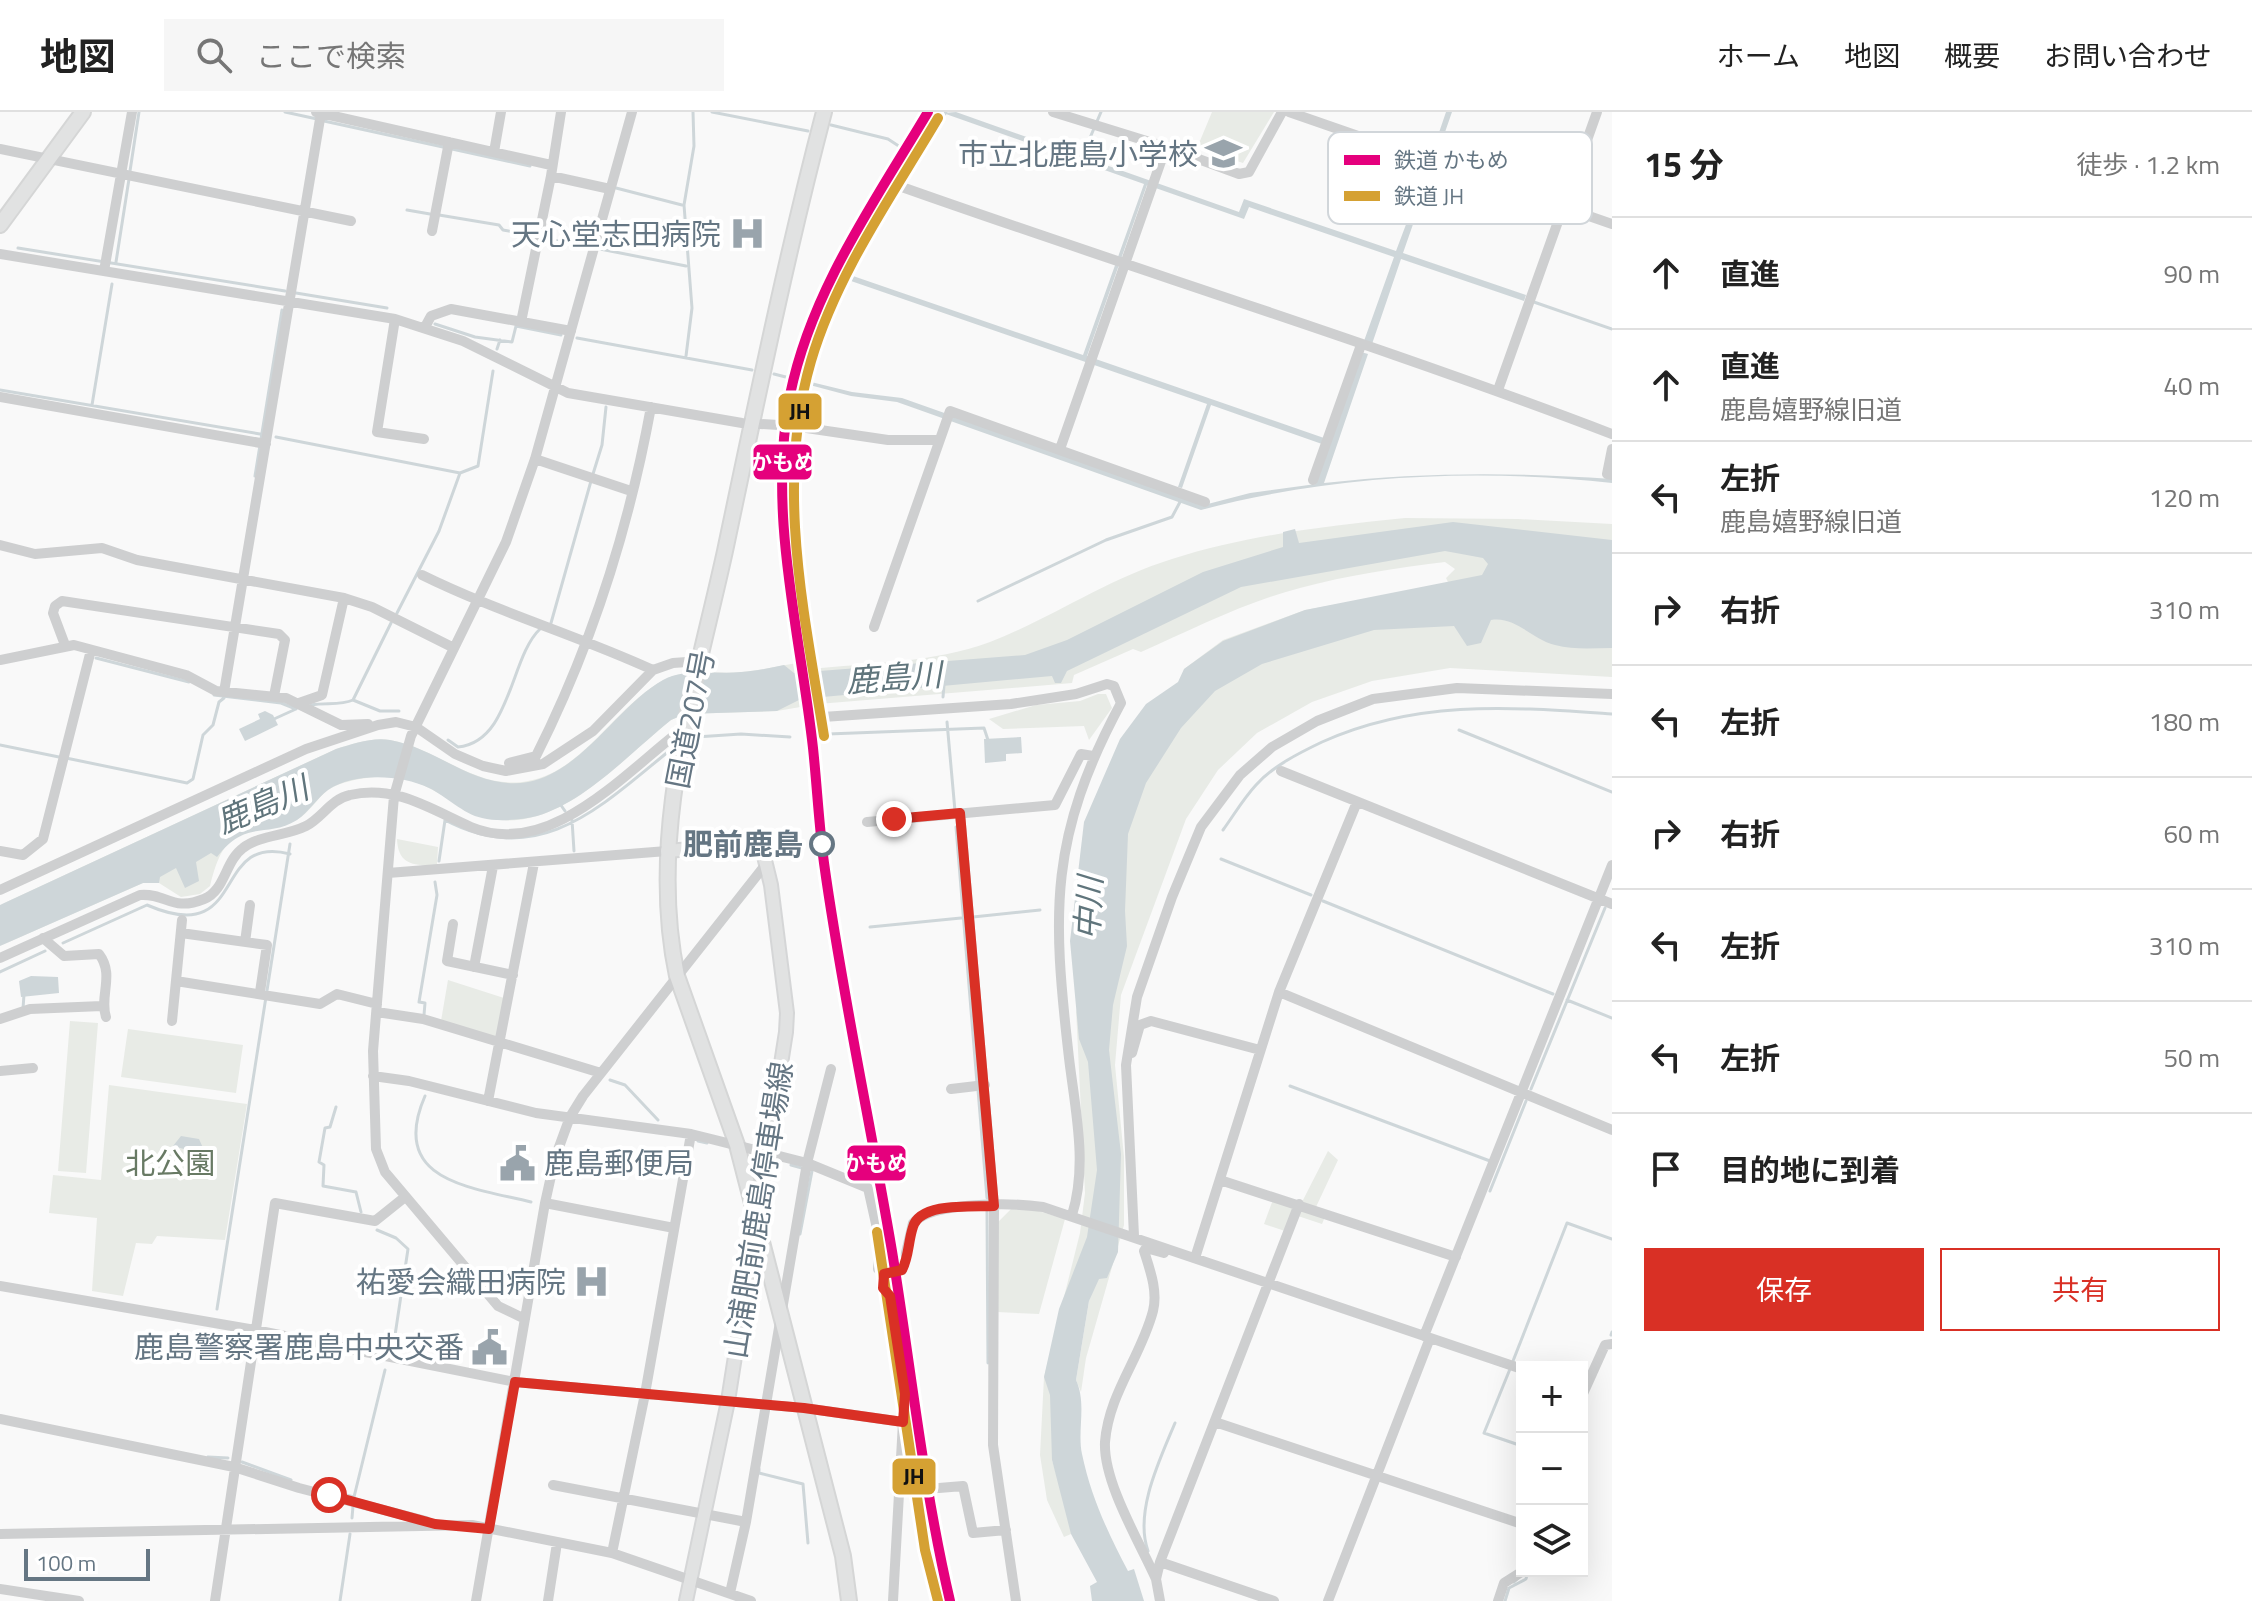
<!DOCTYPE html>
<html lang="ja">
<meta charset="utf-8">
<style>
body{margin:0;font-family:"Titillium Web","Noto Sans JP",sans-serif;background:#f6f6f6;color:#222}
.controls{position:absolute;right:24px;bottom:24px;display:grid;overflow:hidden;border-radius:0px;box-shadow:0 8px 32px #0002}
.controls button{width:72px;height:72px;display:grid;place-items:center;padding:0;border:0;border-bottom:2px solid #e0e0e0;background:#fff;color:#222;font:40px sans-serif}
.scale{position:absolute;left:24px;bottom:20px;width:126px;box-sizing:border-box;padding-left:8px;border:4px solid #657683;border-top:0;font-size:22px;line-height:28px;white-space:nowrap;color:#657683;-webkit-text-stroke:6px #fff;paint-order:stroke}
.stop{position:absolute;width:24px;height:24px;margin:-18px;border:6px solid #d93025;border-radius:50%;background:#fff}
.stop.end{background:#d93025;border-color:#fff;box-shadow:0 2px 8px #0008}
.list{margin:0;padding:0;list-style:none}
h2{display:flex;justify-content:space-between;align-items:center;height:104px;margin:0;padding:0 32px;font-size:34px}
h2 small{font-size:26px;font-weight:400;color:#767676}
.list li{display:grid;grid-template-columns:52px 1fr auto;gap:24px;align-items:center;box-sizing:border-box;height:112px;padding:0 32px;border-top:2px solid #e0e0e0}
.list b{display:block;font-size:30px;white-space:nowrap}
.list p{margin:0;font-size:26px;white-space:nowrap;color:#767676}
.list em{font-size:26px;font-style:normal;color:#767676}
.actions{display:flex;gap:16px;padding:24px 32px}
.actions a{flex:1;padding:18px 0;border:2px solid #d93025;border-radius:0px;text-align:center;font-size:28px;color:#d93025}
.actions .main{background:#d93025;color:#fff}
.icon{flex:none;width:44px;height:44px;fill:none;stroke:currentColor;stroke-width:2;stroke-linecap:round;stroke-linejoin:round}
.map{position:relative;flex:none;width:1612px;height:1489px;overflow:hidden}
header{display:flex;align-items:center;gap:48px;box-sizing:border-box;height:112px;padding:0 40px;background:#fff;border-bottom:2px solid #e0e0e0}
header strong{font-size:38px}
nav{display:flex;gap:44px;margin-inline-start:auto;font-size:28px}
.search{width:560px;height:72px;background:#f6f6f6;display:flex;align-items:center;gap:20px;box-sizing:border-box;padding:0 28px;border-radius:0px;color:#767676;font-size:30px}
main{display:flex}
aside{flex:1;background:#fff}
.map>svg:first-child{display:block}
</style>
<header>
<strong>地図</strong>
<div class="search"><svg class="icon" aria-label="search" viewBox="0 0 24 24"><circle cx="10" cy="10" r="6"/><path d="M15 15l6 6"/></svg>ここで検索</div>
<nav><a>ホーム</a><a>地図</a><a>概要</a><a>お問い合わせ</a></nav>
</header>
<main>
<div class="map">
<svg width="1612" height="1489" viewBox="0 0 1612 1489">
<rect width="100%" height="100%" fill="#f9f9f9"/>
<path fill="#e8ebe6" d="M1212 0H1274L1243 51 1197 36Z
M1405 406 1518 407 1612 412V436L1306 440 1024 549 708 569 526 686 400 638 0 793 336 637C353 632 372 625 390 628 438 636 476 679 528 669 583 660 617 592 664 568 688 555 716 563 742 560 762 558 783 553 803 550L810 557C869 551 933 551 990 530 1052 506 1107 467 1172 447 1248 423 1326 414 1405 406Z
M1457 429 1531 473 1184 557 1223 528 1305 498 1449 472 1446 466 1455 457 1445 450C1396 456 1348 463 1300 476 1245 490 1193 517 1141 540L1133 537 1074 563 1072 571 818 592 777 599 685 602 671 608C631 640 587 689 537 704 468 724 451 672 394 665 376 663 343 668 328 678 316 687 307 705 292 710 240 725 225 713 210 774L200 782 181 785 159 771H143L0 834 367 653 504 700 651 603 1049 556 1233 469Z
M1465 489 1612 523V565L1450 556 1372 569 1312 590 1257 621 1218 658 1186 707 1121 883 1115 953 1124 1045V1113L1086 1246 1081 1280 1076 1268 1089 1189 1100 1148 1101 938 1115 693 1200 568Z
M1098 582H1106L1112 596 1089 628 1084 614 1003 617 989 607 1036 593 1080 589Z
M397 727 438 735 437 753C414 754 398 753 397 727Z
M448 868 504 886 496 925 441 909Z
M1076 897 1092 946 1106 1051 1052 1348 1071 1411V1422L1064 1425 1047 1388 1040 1343 1044 1265 1080 1121 1085 1081Z
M70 909 98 911 86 1061 58 1059Z
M128 917 243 933 236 981 121 965Z
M109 973 247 992 225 1128 157 1124 152 1132 136 1131 123 1184 92 1179 97 1106 49 1101 53 1063 101 1068Z
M1328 1039 1338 1048 1316 1095 1327 1100 1322 1112 1292 1102 1285 1119 1264 1112 1275 1082 1302 1090Z
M1011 1097 1035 1098 1065 1107 1039 1202 997 1200 998 1110Z"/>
<path fill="#ced6d9" d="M956 0 1239 100 1244 87 1396 139 1428 54 1433 55 1403 141 1526 183 1524 189 1401 147 1372 232 1364 229 1394 145 1249 95 1244 107 1147 73 1087 244 1324 326 1322 332 1211 293 1182 376 1178 375 1207 292 851 169 853 164 1083 243 1144 72 943 1Z
M1446 0H1452L1436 46 1431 44Z
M1361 240 1368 242 1324 371C1424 360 1512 360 1612 367V371C1477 356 1332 363 1201 398L897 290 851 284 806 272 807 269 852 280 902 286 1204 393 1250 381 1316 372Z
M1453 410 1612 428V536C1593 536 1574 538 1555 533 1531 527 1516 504 1491 508L1481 531 1467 534 1454 514 1374 518 1262 552 1215 579 1181 616 1146 671 1128 722 1125 799 1127 834 1113 893 1109 938 1121 1042 1118 1140 1107 1166 1099 1167 1089 1189 1076 1268C1087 1292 1077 1318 1082 1342 1091 1385 1108 1421 1128 1459L1134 1457 1144 1489H1092L1090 1474 1097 1470 1071 1422 1052 1348 1050 1283 1044 1265 1059 1197 1087 1125 1097 1058 1088 950 1079 927 1070 829 1084 710 1120 627 1146 592 1178 570 1184 557 1223 529 1305 498 1482 463 1488 452 1483 446 1445 439 1241 475 1067 559 1061 571H1055L1052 564 801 587 777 599 685 602 671 608C631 640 587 689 537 704 521 708 498 710 482 706 463 702 446 684 429 676 401 663 355 660 328 678 317 686 309 700 297 708 267 727 247 706 217 745L211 741 196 750 199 769 185 776 176 756 160 765 159 771H143L0 834V793L336 637C353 632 372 625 390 628 438 636 476 679 528 670 582 660 618 593 663 568 687 555 716 563 741 560 756 559 770 556 784 553L794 561 1025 543 1067 528 1203 460 1283 435V420L1295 417 1299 431Z
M265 599 273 603 278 613 245 629 239 617 260 607 258 602Z
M1021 625 1022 641 1006 642V649L985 651 984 627Z
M31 864 58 865 59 881 21 885 19 869Z
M181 1024 199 1027 204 1038 191 1039 173 1034Z"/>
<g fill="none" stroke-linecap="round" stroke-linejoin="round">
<path stroke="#ced6d9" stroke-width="3" d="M285 0 317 7
M712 0 808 19
M324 9 530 54
M831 13 888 27 917 46 946 0
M1081 47 1101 0
M130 59 139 0
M616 76 682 93
M407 98 430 102
M439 103 499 113 503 118 535 124
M544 126 586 135
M18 136 285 179
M600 137 686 154
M116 150 129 67
M296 181 387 196
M1531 189 1612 217
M435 212 475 225 512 230 516 214 561 223
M577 226 752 258
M497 237 500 228
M686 244 692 196 684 93 694 34 693 0
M774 262 809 271
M0 278 260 322
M92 293 112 172
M276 325 460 361
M593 362 602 333 606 295
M255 364 282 198
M978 489 1106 428 1172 405 1180 390
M397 501 439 419 460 361 478 354 493 259
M551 511 591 369
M96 546 189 570
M214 583 281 591 296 597
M943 585 944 573
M353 588 380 599H399
M311 593C325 590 340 594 353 588L391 511
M274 607 296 597
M947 610 955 699
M1459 618 1612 680
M828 622 984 616 989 631
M696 625 741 622 790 625
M448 628 458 635C511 630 510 545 540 517
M0 633 59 645
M66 646 187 671 193 667 203 623 213 613 219 590 224 586
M558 689 565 699
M572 708 574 739
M956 715 977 971
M1223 718C1234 703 1243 687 1256 673 1273 654 1299 641 1322 630 1418 587 1510 595 1612 602
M1221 747 1311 783
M439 749 445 708C541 759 603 692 674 635
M1323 789 1553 882
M973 805 1040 798
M870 815 961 806
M63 831 147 793C249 837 210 721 290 742
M0 860 45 839
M1567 888 1612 906
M23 897 24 882
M424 903 425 891 419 890 437 783 435 770
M610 968 625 973 658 1008
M1290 974 1490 1049
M1531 977 1605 796
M978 978 987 1086
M425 984C388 1069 470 1075 531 1090
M336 995 330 1015 325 1016 319 1050 324 1053 323 1074 356 1080 361 1100
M698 1029 707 1031
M791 1053 802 1056
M1490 1079 1526 989
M987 1099 988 1251
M377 1118 396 1126 408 1137 394 1230
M800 1122 812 1059
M217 1197 290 732
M1611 1223 1612 1220
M1513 1249 1567 1111 1612 1127
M1510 1257 1484 1321 1522 1334
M208 1345 228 1346
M242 1350 291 1368
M759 1357V1361L803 1372 808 1431
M322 1377 354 1385 385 1258
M352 1406 353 1394
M1148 1439C1134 1400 1160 1347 1175 1311
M1514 1470 1525 1460
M340 1489 350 1422
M1505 1489 1509 1476 1526 1467 1528 1459"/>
<defs>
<path id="major" d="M667 739 751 732 762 736 771 773 787 901 786 920 728 1289 686 1489"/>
<path id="highway" d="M824 0C786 145 756 292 725 439 695 576 647 722 677 864L737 1033 843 1444 849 1489
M0 113 83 0"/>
</defs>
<use href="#major" stroke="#d5d6d7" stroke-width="16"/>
<use href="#highway" stroke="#d5d6d6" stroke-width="18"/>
<path stroke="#cecfd0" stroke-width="10" d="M316 0 551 53
M561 0 551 64 610 77
M1053 0 1166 35 1060 337
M1289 0 1612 112
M1166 35 1239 62 1249 60 1282 0
M0 37 351 109
M494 40 501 0
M899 74C1136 158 1377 232 1612 322
M432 119 449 30
M0 142 395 207 463 229 568 281 742 311 779 313
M104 159 132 0
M395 207 377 320 424 327
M521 210 551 64
M425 215 431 204 451 197 571 219
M1498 278 1597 0
M0 285 266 332
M793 314 888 328H938
M1612 337 1607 362 1612 363
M535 347 631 379
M1313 368 1361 233
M0 433 35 442 102 436 137 448 344 486 372 495 454 536
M422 463C497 500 577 523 653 558L673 551 701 549
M874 515 950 299 1205 390
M65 533 53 501 55 494 62 489 279 522 285 528 274 584
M0 548 74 533 186 563 216 579 286 586 341 613 368 612
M224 580 321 1
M299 591 322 583 344 486
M823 605 1011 592 1076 582 1107 572 1114 574 1121 591C1049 725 1052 799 1069 946 1075 997 1088 1053 1072 1103
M509 651 536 644C591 535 629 415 651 295
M1281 659 1612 792
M960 701 994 1094 993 1333 1016 1489
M867 710 1055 693 1081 642 1093 644
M0 739 23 743 43 727 91 538
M388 761 667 739
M0 778 306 637 378 613 396 610 416 615 455 642 483 654 506 659 543 652 593 619 653 558
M453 812 447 849 513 863
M181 821 267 833 260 880
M43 826 64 844 99 842C115 863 99 884 106 905
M245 830 250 793
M0 846 140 783C167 781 172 800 204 787 225 779 225 749 243 736 260 723 286 724 306 714 322 706 331 687 350 683 395 672 432 698 471 715 547 747 621 665 676 622L686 619
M474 855 493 754
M176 869 320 892 337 882 377 892
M1279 880 1612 1018
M377 900 423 907 601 961
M0 907 30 897 102 894
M172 909 182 808
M1132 941 1140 913 1151 909 1260 938
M0 959 33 956
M373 964 409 969 536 1001 691 1022 807 1051 868 1076 880 1130 878 1157 884 1162 902 1158 913 1111C933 1089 1014 1091 1043 1095L1522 1257
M951 977 985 973
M488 989 534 751
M1220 1068 1456 1145
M545 1091 674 1116
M1134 1124 1126 953 1137 885 1172 785 1201 715 1240 663 1272 635 1317 609 1373 587 1457 576 1612 582
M1195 1146 1279 880 1357 690
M884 1162 883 1176 890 1184 905 1282 903 1310
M0 1174 255 1218 515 1270 804 1296 903 1310 893 1489
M525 1207 498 1194 385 1060 376 1037 373 939 394 684 411 624 506 430 535 347 632 0
M1424 1224 1612 753
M1582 1284 1605 1233 1612 1232
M0 1307 234 1355 299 1376 426 1409
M1215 1310 1522 1412
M553 1373 746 1410
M939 1376 963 1374 973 1421 1006 1418
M0 1422 472 1413 612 1441 751 1489
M612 1441 645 1282 691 1022
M1160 1450 1274 1489
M1156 1467C1140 1431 1103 1370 1105 1330 1109 1281 1141 1245 1153 1199 1158 1179 1150 1158 1144 1139L1146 1136 1164 1141
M0 1477 79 1489
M730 1481 746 1410 807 1051 831 957
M215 1489 275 1091 375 1109 405 1085
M476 1489 545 1091 555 1046 570 1005 583 984 766 752
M548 1489 557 1431
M1160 1489 1156 1467 1160 1450 1299 1092
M1328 1489 1430 1226
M1498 1489 1504 1471 1523 1459"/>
<use href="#major" stroke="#e1e2e2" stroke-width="12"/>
<use href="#highway" stroke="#e1e2e2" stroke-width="14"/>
<defs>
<path id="rail-1" d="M928 0C875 89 811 179 790 283 767 401 800 519 813 636 817 674 819 713 824 751 842 881 870 1009 892 1139 911 1256 923 1373 950 1489"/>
<path id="rail-2" d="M824 624C804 501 775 372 811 249 837 161 892 84 938 6
M877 1120 925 1438 938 1489"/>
</defs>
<use href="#rail-1" stroke="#fff" stroke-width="16"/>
<use href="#rail-2" stroke="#fff" stroke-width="16"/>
<use href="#rail-1" stroke="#e5007d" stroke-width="10"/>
<use href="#rail-2" stroke="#d5a133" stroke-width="10"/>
</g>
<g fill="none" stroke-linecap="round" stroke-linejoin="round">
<path stroke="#d93025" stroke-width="10" d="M329 1383 435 1412 489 1417 515 1270 804 1296 903 1310 905 1282 890 1184 883 1176 884 1162 902 1158C909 1145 908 1130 913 1115 920 1090 972 1095 994 1094L960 701 894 707"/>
</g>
<defs>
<symbol id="school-bare" viewBox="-9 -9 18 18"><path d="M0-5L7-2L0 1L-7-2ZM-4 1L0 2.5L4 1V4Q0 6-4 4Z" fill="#99a4ac" stroke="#fff" stroke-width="2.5" paint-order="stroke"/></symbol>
<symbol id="hospital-bare" viewBox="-9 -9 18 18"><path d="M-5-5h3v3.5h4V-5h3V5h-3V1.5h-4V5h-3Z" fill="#99a4ac" stroke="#fff" stroke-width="2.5" paint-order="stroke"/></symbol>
<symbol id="civic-bare" viewBox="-9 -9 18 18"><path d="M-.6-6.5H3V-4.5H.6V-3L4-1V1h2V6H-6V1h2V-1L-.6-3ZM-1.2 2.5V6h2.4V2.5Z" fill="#99a4ac" stroke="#fff" stroke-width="2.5" paint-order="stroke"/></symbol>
</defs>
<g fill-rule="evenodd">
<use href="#school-bare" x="1198" y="16" width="51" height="51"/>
<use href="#hospital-bare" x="722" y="96" width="51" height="51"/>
<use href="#civic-bare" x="492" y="1026" width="51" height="51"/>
<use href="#hospital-bare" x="566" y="1144" width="51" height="51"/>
<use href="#civic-bare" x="464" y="1210" width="51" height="51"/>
</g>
<circle fill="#fff" stroke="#657683" stroke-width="4" cx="822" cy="732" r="11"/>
<g text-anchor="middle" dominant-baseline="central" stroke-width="8" stroke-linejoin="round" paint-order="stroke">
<g font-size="30" fill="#657683" stroke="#fff" text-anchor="end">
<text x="1198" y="42">市立北鹿島小学校</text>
<text x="721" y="122">天心堂志田病院</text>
<text x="544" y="1051" text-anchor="start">鹿島郵便局</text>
<text x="566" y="1170">祐愛会織田病院</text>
<text x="464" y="1235">鹿島警察署鹿島中央交番</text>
</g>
<g font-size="30" fill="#657683" stroke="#fff">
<text transform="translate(690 607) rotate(-79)">国道207号</text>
<text transform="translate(758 1098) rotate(-81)">山浦肥前鹿島停車場線</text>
</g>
<g font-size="30" font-weight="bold" fill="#657683" stroke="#fff" text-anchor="end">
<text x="803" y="732">肥前鹿島</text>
</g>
<g font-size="30" fill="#687a64" stroke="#fff">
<text x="170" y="1051">北公園</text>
</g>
<g font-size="32" font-style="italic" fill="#60757c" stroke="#fff">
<text transform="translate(894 565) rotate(-4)">鹿島川</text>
<text transform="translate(262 692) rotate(-23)">鹿島川</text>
<text transform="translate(1088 796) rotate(-87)">中川</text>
</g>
</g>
<rect x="1328" y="20" width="264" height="92" rx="12" fill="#fff" stroke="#d1d6da" stroke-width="2"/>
<rect x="1344" y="43" width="36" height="10" fill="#e5007d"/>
<rect x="1344" y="79" width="36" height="10" fill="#d5a133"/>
<g font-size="22" fill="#657683">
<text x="1394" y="56">鉄道 かもめ</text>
<text x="1394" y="92">鉄道 JH</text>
</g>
<g stroke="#fff" stroke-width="3">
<rect x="777" y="280" width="46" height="39" rx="8" fill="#d5a133"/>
<rect x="752" y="331" width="61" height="38" rx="8" fill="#e5007d"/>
<rect x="846" y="1032" width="61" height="38" rx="8" fill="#e5007d"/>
<rect x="891" y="1345" width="46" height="39" rx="8" fill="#d5a133"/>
</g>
<g font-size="22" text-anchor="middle" font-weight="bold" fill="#fff">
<text x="783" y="358">かもめ</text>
<text x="876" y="1059">かもめ</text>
</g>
<g font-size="22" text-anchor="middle" font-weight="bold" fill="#111">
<text x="800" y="307">JH</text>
<text x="914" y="1372">JH</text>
</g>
</svg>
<div class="controls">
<button>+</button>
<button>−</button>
<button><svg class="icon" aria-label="layers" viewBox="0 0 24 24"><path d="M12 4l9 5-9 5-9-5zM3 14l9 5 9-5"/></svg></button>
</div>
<div class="scale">100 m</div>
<div class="stop" style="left:329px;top:1383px"></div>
<div class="stop end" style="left:894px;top:707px"></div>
</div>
<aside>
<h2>15 分<small>徒歩 · 1.2 km</small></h2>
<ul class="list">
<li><svg class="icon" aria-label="ahead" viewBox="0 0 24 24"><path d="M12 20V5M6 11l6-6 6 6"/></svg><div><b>直進</b></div><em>90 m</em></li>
<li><svg class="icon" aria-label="ahead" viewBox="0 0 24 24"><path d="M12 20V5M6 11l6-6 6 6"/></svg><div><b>直進</b><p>鹿島嬉野線旧道</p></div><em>40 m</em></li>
<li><svg class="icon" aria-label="left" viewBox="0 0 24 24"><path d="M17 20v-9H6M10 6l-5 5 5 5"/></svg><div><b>左折</b><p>鹿島嬉野線旧道</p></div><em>120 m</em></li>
<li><svg class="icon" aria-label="right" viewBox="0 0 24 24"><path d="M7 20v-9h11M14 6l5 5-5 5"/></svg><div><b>右折</b></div><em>310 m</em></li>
<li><svg class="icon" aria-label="left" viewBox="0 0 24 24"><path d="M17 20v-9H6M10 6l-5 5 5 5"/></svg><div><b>左折</b></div><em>180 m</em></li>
<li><svg class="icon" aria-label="right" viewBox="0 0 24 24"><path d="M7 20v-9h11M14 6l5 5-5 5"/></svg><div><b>右折</b></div><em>60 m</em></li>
<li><svg class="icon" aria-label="left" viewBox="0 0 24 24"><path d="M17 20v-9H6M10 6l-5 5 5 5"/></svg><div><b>左折</b></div><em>310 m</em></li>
<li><svg class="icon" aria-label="left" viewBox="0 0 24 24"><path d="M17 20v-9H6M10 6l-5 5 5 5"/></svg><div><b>左折</b></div><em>50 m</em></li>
<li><svg class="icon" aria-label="arrive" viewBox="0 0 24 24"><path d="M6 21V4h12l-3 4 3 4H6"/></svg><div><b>目的地に到着</b></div></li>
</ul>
<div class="actions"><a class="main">保存</a><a>共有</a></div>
</aside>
</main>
